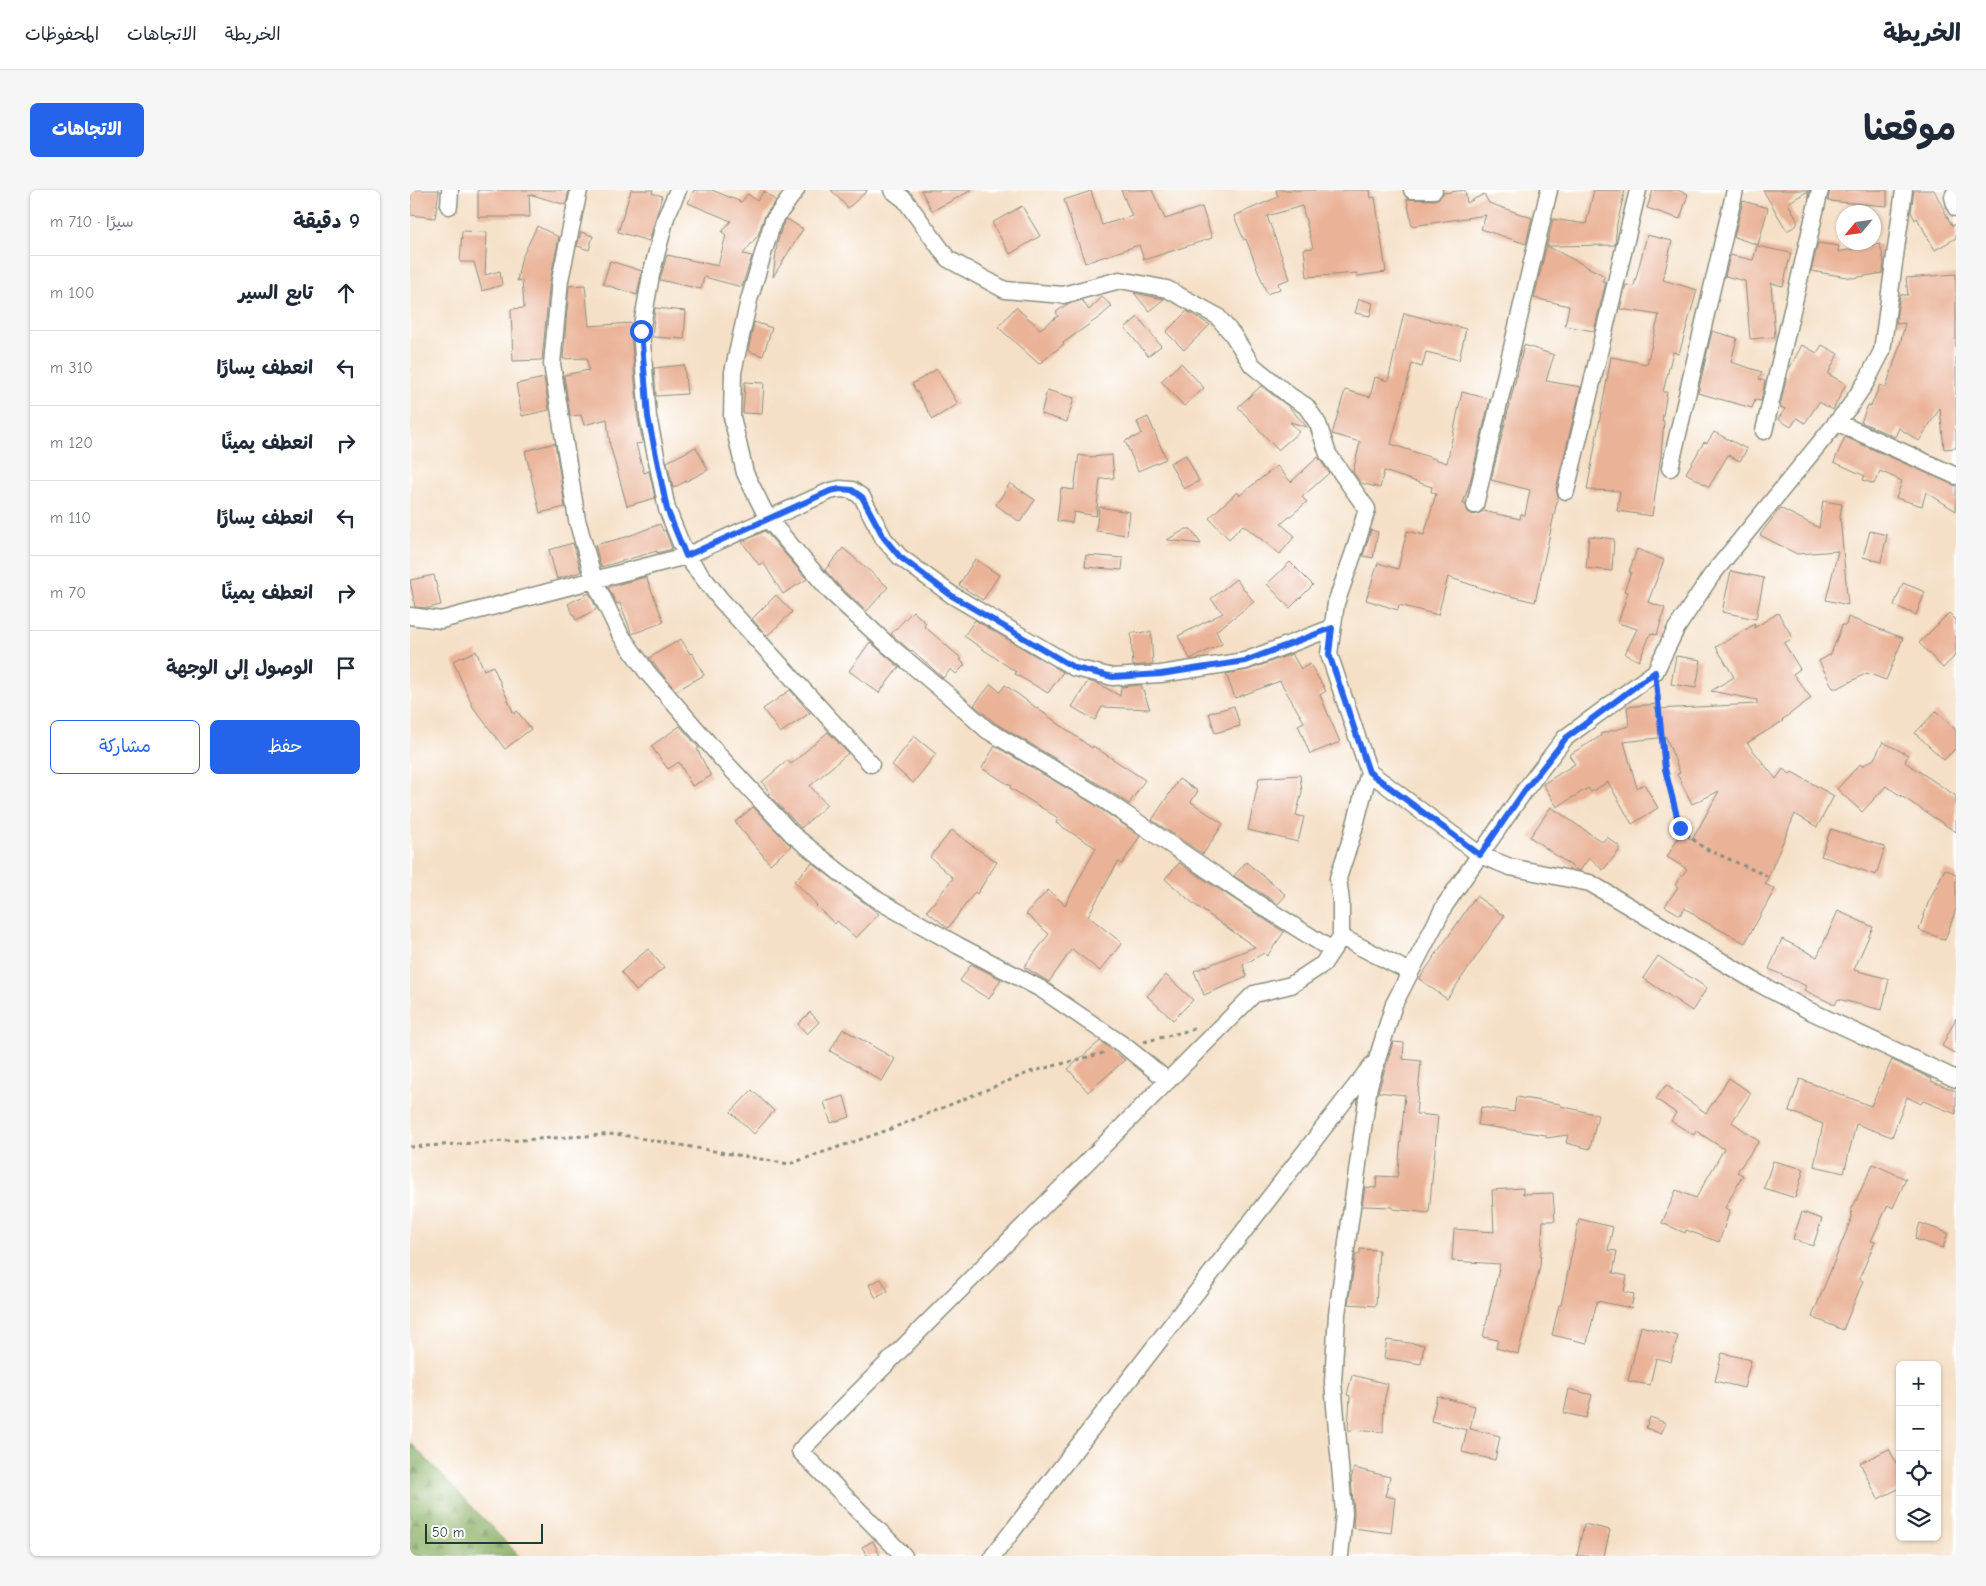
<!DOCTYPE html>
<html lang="ar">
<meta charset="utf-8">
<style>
body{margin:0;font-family:"Comic Neue","Playpen Sans Arabic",sans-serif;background:#f6f6f7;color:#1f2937;direction:rtl}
.controls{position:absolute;right:15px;bottom:15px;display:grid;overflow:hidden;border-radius:8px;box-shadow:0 1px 4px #0004}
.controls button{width:45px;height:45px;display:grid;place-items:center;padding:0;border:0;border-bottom:1px solid #e0e1e3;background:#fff;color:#1f2937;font:25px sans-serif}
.compass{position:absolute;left:1426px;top:15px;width:45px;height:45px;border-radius:50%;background:#fff;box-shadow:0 1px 4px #0004;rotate:241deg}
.scale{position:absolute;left:15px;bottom:12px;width:118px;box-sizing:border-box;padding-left:5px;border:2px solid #1f3d34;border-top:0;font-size:14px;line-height:18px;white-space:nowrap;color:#1f3d34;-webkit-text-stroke:4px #fff;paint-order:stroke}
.stop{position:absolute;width:15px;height:15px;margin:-11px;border:4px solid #2563eb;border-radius:50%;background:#fff}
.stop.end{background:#2563eb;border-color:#fff;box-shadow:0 1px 5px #0008}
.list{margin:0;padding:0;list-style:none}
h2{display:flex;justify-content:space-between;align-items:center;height:65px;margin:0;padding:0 20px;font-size:21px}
h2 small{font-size:16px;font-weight:400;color:#747a83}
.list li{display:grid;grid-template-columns:32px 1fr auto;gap:15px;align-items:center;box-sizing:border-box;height:75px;padding:0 20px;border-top:1px solid #e0e1e3}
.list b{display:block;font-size:19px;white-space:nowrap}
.list em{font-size:16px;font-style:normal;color:#747a83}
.actions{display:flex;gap:10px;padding:15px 20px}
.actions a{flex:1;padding:11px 0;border:1px solid #2563eb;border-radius:8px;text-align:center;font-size:18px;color:#2563eb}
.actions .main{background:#2563eb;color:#fff}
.icon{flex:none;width:28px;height:28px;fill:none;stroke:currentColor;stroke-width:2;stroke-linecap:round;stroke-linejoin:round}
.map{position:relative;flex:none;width:1546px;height:1366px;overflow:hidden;direction:ltr;border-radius:8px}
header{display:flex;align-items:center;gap:30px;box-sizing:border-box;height:70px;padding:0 25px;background:#fff;border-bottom:1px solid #e0e1e3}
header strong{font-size:24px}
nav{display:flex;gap:28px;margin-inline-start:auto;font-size:18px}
.intro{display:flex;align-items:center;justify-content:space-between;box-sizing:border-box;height:120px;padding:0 30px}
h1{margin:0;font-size:35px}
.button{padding:12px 22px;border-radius:8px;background:#2563eb;color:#fff;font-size:18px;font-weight:700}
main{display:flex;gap:30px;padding:0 30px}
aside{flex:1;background:#fff;border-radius:8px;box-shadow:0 1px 4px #0004}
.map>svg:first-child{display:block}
</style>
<header>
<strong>الخريطة</strong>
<nav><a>الخريطة</a><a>الاتجاهات</a><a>المحفوظات</a></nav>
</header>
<div class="intro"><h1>موقعنا</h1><a class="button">الاتجاهات</a></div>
<main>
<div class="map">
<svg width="1546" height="1366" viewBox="0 0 1546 1366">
<defs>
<pattern id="forest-firs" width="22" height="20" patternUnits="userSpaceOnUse" patternTransform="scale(1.25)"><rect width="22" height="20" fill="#8bb066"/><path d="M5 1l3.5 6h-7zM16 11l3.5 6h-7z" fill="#719055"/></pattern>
</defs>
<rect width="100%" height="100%" fill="#fff"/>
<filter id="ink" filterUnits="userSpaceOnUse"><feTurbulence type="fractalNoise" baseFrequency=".02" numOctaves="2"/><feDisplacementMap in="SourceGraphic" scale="10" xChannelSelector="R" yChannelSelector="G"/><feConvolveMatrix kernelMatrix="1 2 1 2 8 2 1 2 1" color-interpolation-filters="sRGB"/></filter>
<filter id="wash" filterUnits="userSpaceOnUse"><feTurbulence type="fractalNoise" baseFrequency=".0096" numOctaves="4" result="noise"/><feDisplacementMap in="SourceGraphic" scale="20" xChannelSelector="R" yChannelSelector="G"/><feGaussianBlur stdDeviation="1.12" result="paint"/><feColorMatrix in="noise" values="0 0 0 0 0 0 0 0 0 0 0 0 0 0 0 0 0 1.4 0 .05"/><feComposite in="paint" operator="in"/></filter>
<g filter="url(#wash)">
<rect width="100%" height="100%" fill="#f5e0c7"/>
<path fill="url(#forest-firs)" stroke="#55764d" d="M0 1252 109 1366H0Z"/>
<g id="blocks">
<path fill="#eab297" d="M1 0H29L25 28 0 25Z
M68 0H159L156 15 119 4 120 27H68Z
M221 0H243L242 3 252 6 239 51 208 42Z
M284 0H302L331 12 338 4 347 11 354 1 366 11 355 25 348 45 333 64 342 66 332 97 294 87 291 99 250 90 257 65 308 76 316 45 312 42 321 31 278 13Z
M421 0H458L438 18Z
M511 0H562L522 21Z
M711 0H742L755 29 792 17 802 48 734 70 729 55 675 73 654 10 681 1 692 35 722 26Z
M866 0H960L961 8 965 7 976 82 947 86V83L897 87 894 59 903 58 892 16 857 26 880 89 868 93 870 99 857 104 836 49 834 50 824 26 868 7Z
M1055 0 1057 13 1074 4 1079 13 1122 28 1116 54 1071 39 1076 25 1002 36 997 9 1024 10 1029 8 1033 3Z
M1184 0H1215L1207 34 1205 55 1137 56 1195 86 1192 91 1196 92 1184 141 1155 136 1159 116 1124 108 1143 29 1176 34Z
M1243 0H1267L1278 4 1270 29 1237 18Z
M1353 0H1400L1398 7V1L1378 13 1387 30V35L1377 41Z
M1420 0H1477V16L1418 11Z
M1504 0H1524L1542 36 1546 34V48L1525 60 1507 28 1505 30 1501 22Z
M1333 11 1358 18 1348 55 1324 47Z
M612 16 630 46 600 64 582 33Z
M377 29 393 39 363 87 367 54 372 36Z
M127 36 149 47 140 89 132 170 103 171 101 119 114 118 112 90 107 91 111 70Z
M52 41 77 42 75 85 90 81 92 95 72 101 64 72H50Z
M171 42 183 46 179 60 167 56Z
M1237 45 1262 51 1253 90 1287 100 1269 164 1263 162 1253 202H1257L1252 231H1254L1251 265 1242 326 1207 321 1210 301 1177 300 1201 167 1237 174 1249 125 1210 119 1216 95 1224 96Z
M1408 53 1429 56 1428 62 1470 54 1474 73 1473 83 1443 88 1401 81Z
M1347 56 1381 63 1373 96 1361 93 1365 147 1340 149 1335 91 1315 86 1320 65 1343 70Z
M200 71 232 81 227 105 193 94Z
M1546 84V258L1534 259 1530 218 1509 251 1489 238 1485 247 1451 232 1458 215 1461 216 1470 195 1476 197 1490 155 1495 133 1487 134 1486 129 1490 105H1498L1496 88Z
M175 95 179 136 222 133 221 142 228 228 233 253 226 254 234 283 239 281 245 308 217 316 200 255 197 229 174 235 171 225 160 226 154 185 179 180 177 168 153 169 159 96Z
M724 103 754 109 739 121Z
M692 107 702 116 691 126 653 153 654 154 629 174 588 137 606 117 630 139 648 126 646 122 656 115 672 110 679 120Z
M949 109 963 113 960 126 945 123Z
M245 118 276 121 274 149 242 147Z
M777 121 800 135 774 160 756 142Z
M994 123 1056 139 1049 170 1016 162 1012 177 1002 174 981 254 1037 273 1052 202 1080 209 1061 288 1053 314H1055L1058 322 1062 325 1068 324 1073 321 1110 329 1111 324 1115 325 1120 300 1081 290 1114 155 1144 165 1136 191 1171 197 1146 299 1148 307 1125 412 1080 401 1038 387 1028 425 989 415 988 420 956 410 968 373 988 379 997 341 1014 345 1026 304 1021 302 1022 297 974 281 970 298 951 293 943 282 950 252 922 244 935 200 960 207 965 187 978 191Z
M728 127 751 156 738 166 715 138Z
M344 132 362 138 353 166 338 161Z
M1302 141 1327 148 1321 172 1352 182 1349 189 1355 191 1351 211 1345 210 1342 218 1288 203Z
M1392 155 1407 163 1412 155 1428 164 1418 184 1436 194 1423 220 1409 212 1395 233 1387 228 1381 237 1368 229 1375 219 1370 217 1378 181Z
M771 173 794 198 774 216 751 191Z
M274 175 277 204 246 206 244 178Z
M527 179 548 214 523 229 502 194Z
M134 188 139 220 112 226 106 194Z
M335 192 354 193 352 224 333 223Z
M851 196 878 216 897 237 880 232 889 242 868 260 828 217Z
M637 200 664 208 657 232 631 224Z
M738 227 756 269 728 281 715 251 732 244 727 232Z
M1304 242 1337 259 1330 271 1318 265 1299 297 1276 283 1294 252 1297 253Z
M1435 247 1546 296V321L1516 302 1512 316 1486 308 1492 291 1470 281 1464 294 1453 290 1455 286 1424 272Z
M145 253 155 317 130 323 115 261Z
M286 257 298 280 263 298 257 272Z
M669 265 682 267 702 265 704 288 690 289 686 326 664 322 662 333 647 331 651 298 664 300Z
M776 265 789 291 774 299 760 273Z
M908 267 919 283 892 307 897 312 871 334 885 346 870 364 833 335 819 349 799 328 827 302 830 305 867 276 881 292Z
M600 293 625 310 610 332 586 315Z
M1413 311 1432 314 1430 326 1438 415 1416 410 1428 361 1387 364 1350 345 1370 318 1409 338Z
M689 317 720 322 717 345 686 341Z
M250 334 253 341 255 340 262 359 247 363V361L191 377 185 355 216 347Z
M776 339H781L791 354 757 350Z
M961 340 968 342 963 368 953 366Z
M355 341 397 389 373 404 353 372 349 375 332 352Z
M1460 341 1477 345 1471 372 1453 367Z
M1179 346 1204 349 1202 381 1176 378Z
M163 353 171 382 147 389 139 360Z
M433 358 478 397 457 421 428 395 415 380Z
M1227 359 1254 370 1238 412 1255 418 1247 445 1241 443 1229 471 1215 464 1227 439 1208 433 1218 402 1214 401 1221 382H1219Z
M676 365 713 368 712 380 675 377Z
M565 369 589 385 573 410 549 395Z
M880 372 903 395 880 418 857 394Z
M1321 381 1354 388 1346 429 1312 422Z
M24 385 31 415 18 418 5 417 0 390Z
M236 387 254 432 222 444 210 413 207 414 198 397Z
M826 389 844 412 806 441 812 454 780 469 768 446 813 423 801 409Z
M1493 393 1515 402 1506 425 1484 415Z
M179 403 187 419 166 430 158 414Z
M366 405 382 422 357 446 342 429Z
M503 421 516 433 514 436 552 469 550 470 555 475 546 484 541 479 533 488 502 460 501 461 481 444Z
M1368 423 1383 448 1374 453 1390 479 1383 484 1401 508 1372 530 1373 531 1337 553 1366 589 1373 579 1380 584 1382 582 1424 606 1407 637 1385 624 1355 694 1365 699 1335 753 1290 729 1275 718 1270 725 1255 716 1268 697 1265 695 1277 679 1257 667 1271 643 1282 650 1309 601 1282 614 1267 584 1270 583 1256 547 1214 552 1227 598 1234 594 1248 618 1222 634 1198 592 1181 602 1178 598 1147 617 1133 594 1165 574 1159 565 1191 546 1190 544 1219 536 1217 517 1246 514V519L1347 514V510L1301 501 1324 487 1306 457 1345 434 1344 438Z
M1539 423 1546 430V465L1533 478 1509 453Z
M1438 427 1493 448 1476 490 1457 483 1428 498H1423L1409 471 1421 464 1432 435H1436Z
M565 430 653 482 638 503 605 484 606 482 554 446Z
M741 442 743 474 723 476 721 443Z
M271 449 280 464 282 463 294 485 266 501 239 468Z
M460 452 489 477 469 503 439 481Z
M66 461 74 480 83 476 104 524 107 521 121 539 95 559 63 517 43 471Z
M882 464 891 479 900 474 916 501 910 505 930 552 900 564 888 535 894 532 870 491 825 508 816 484 838 480Z
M1266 466 1291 470 1286 498 1261 494Z
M678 491 691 495 710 506 711 497 731 495 740 519 692 517 685 530 662 517Z
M581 494 590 502 595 495 682 558 683 556 735 590 719 614 692 596 585 533 570 520 564 515Z
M380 500 400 523 370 543 353 519Z
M824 516 830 536 805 543 799 523Z
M1526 521 1546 540V558L1534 570 1505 543Z
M270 536 289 558 287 559 301 586 282 596 269 572 258 579 241 556Z
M418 542 438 563 400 596 417 615 391 638 358 604 360 603 352 592 378 570 381 574Z
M504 546 526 564 503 593 482 575Z
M1473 552 1498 565 1495 572 1546 606V642L1476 596 1452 622 1427 599 1450 574 1452 576 1464 569Z
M585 556 682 613 730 646 712 674 708 672 678 726 712 753 690 781 662 759 639 792 614 777 639 744 616 724 638 700 655 715 686 658 646 633 648 628 600 598 601 596 572 578Z
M890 585 892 602 886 625 894 627 888 652 838 640 849 588Z
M769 589 788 601 781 612 813 634 793 664 742 630Z
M343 617 381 656 360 674 325 632Z
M1141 617 1192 652 1197 647 1209 656V661L1193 680 1179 668 1170 681 1167 680 1120 647Z
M1421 639 1475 657 1466 685 1411 666Z
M542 640 557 652 587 672 567 704 565 702 538 738 517 721 543 688 520 667Z
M836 672 876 705 868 714 824 686Z
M402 673 469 724 446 748 427 731 425 734 406 716 407 715 384 691Z
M769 673 874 742 857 766 854 763 833 775 837 787 794 805 784 781 845 757 785 715 755 689Z
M1535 679 1546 684V719L1535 750 1509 740 1518 713Z
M1066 706 1094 726 1037 809 1009 789Z
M1428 721 1463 737 1444 780 1479 789 1472 820 1428 809 1425 815 1394 800 1396 796 1359 779 1372 749 1407 767Z
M238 759 254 778 226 801 211 782Z
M1248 766 1297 798 1282 821 1233 788Z
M561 774 591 789 579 809 550 791Z
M756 785 783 810 763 830 737 806Z
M400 822 409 832 397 844 388 834Z
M1546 828V864L1532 856Z
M433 839 485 869 472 891 420 861Z
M690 851 715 870 678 902 658 879Z
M983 852 994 853 993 869 1011 871 1006 924 1028 926 1019 1023 983 1019V1017L952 1016 955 997 966 998 967 986 987 987 988 981 995 905 968 902Z
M1482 870 1522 889 1521 891 1546 901V924L1513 911 1511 914 1497 907 1482 947 1446 934 1434 983 1404 976 1413 934 1379 921 1390 889 1461 916Z
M1319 888 1341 903 1322 932 1349 951 1327 982 1333 985 1315 1018 1320 1020 1309 1052 1276 1040 1275 1043 1252 1033 1266 1000 1286 1008 1314 959 1286 941 1284 945 1261 931 1266 923 1246 909 1256 895 1296 923Z
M342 900 364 921 344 944 321 922Z
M434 906 440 927 421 933 414 912Z
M1106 907 1150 914 1151 916 1188 925 1180 959 1156 953 1158 945 1136 948V945L1068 935 1071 917 1104 922Z
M1363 971 1394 979 1385 1008 1354 998Z
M1463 974 1496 989 1483 1018 1478 1015 1461 1051 1465 1052 1449 1089 1453 1091 1433 1140 1402 1127 1442 1027 1441 1021Z
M1113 998V1004L1143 1003 1145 1031H1133L1130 1077 1108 1164 1086 1158 1088 1150 1073 1147 1090 1074 1042 1071 1044 1039 1084 1042 1082 1000Z
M1392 1022 1412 1029 1403 1056 1383 1049Z
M1169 1029 1203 1037 1198 1060 1207 1061 1203 1083 1217 1086 1214 1102 1224 1104 1221 1118 1187 1111 1177 1153 1142 1145 1149 1115H1151Z
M1510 1033 1538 1043 1533 1058 1505 1049Z
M950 1059 969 1060 966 1116 938 1114 946 1064H950Z
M471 1089 478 1101 466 1108 459 1095Z
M1231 1136 1268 1146 1261 1172 1246 1168 1240 1195 1218 1191Z
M977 1150 1014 1155 1011 1174 974 1168Z
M1312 1163 1341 1170 1334 1198 1305 1191Z
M942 1185 978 1194 974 1212 973 1242 938 1240 940 1206 937 1205Z
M1159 1199 1182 1205 1176 1228 1154 1223Z
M1027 1206 1065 1216 1060 1239 1090 1246 1085 1270 1052 1262 1057 1240 1021 1231Z
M1240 1227 1256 1233 1251 1244 1236 1238Z
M1479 1259 1490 1280V1298L1468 1309 1450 1273Z
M944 1278 980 1287 975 1306 985 1308 981 1343 943 1338 944 1322 941 1289Z
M1174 1334 1200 1340 1194 1366H1167Z
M463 1351 470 1366H457L452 1357Z"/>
</g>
</g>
<g filter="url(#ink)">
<use href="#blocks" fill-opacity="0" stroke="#8a8e7e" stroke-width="1"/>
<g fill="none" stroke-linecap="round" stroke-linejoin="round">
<defs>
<path id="street" d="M169 0 150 90 142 174 167 330 184 390 210 444 237 482 312 569 382 644 429 682 469 711 549 756 631 799 716 857 758 891
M268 0 256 27 241 85 231 141 238 227 257 319 276 366 311 410 461 574
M386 0 363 31 339 110 323 182 322 227 335 283 358 329 421 402 477 454 538 505 577 540 687 605 844 711 922 760
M482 0 495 10 538 69 595 100 653 105 710 90 757 99 807 126 823 145 842 175 880 206 896 216 908 234 918 264 957 319 945 359 926 413 919 464 959 582 1070 665 1100 677 1180 693 1348 793 1398 820 1546 889
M1002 0H1024
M1546 0 1543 7 1546 18
M39 16 40 0
M1426 232 1546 286
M1354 241 1410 0
M1260 278 1325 0
M1156 301 1228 0
M1065 315 1139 0
M0 426 31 430 276 366 420 301 430 299 442 300 452 307 474 349 490 367 542 405 665 478 703 487 751 484 835 471 922 438
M931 747 1000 782
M494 1366 390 1261 844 804 881 795 913 774 931 747V712L928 688 942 646 959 582
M583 1366 962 875
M930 1366 934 1323 923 1192 927 1124 959 896 984 814 1035 715 1115 600 1155 548 1245 482 1266 439 1301 386 1440 216 1456 192 1472 161 1494 0"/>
</defs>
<use href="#street" stroke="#8a8e7e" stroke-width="19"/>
<path stroke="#8a8e7e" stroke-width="3" stroke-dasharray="4 4" stroke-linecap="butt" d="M1247 498 1255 579 1269 638 1294 658 1357 686
M734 852 788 838
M0 957 206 944 379 974 478 940 620 882 697 862"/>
<use href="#street" stroke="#fff" stroke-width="16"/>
</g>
</g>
<g fill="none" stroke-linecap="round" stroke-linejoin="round" filter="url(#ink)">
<path stroke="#2563eb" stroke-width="6" d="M231 141 238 227 257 319 276 366 420 301 430 299 442 300 452 307 474 348 490 367 542 406 665 478 703 487 751 484 835 471 922 438 919 464 959 582 1070 665 1115 600 1156 548 1245 482 1255 579 1270 638"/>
</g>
</svg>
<div class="controls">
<button>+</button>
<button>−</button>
<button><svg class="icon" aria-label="locate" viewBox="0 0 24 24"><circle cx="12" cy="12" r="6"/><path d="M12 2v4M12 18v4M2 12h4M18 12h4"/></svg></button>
<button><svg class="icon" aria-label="layers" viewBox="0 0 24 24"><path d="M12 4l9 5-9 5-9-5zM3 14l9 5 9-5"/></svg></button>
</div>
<svg class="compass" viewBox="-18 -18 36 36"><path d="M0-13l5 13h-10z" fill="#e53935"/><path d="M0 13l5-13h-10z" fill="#747a83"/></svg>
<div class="scale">50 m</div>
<div class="stop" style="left:231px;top:141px"></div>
<div class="stop end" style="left:1270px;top:638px"></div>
</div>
<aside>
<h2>9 دقيقة<small>سيرًا · 710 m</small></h2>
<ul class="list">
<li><svg class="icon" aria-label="ahead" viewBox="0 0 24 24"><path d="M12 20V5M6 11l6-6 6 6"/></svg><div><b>تابع السير</b></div><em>100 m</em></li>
<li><svg class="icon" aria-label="left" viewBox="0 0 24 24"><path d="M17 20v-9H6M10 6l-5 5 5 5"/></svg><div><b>انعطف يسارًا</b></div><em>310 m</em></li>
<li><svg class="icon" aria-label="right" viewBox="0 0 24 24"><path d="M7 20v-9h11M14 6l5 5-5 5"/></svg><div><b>انعطف يمينًا</b></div><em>120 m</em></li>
<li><svg class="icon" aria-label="left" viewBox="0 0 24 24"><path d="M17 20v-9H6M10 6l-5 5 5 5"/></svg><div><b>انعطف يسارًا</b></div><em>110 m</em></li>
<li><svg class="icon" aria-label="right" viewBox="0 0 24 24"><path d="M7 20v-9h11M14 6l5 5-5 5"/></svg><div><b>انعطف يمينًا</b></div><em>70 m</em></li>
<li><svg class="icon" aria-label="arrive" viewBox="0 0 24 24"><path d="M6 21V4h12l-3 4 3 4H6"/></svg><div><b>الوصول إلى الوجهة</b></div></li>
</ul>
<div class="actions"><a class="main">حفظ</a><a>مشاركة</a></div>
</aside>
</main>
